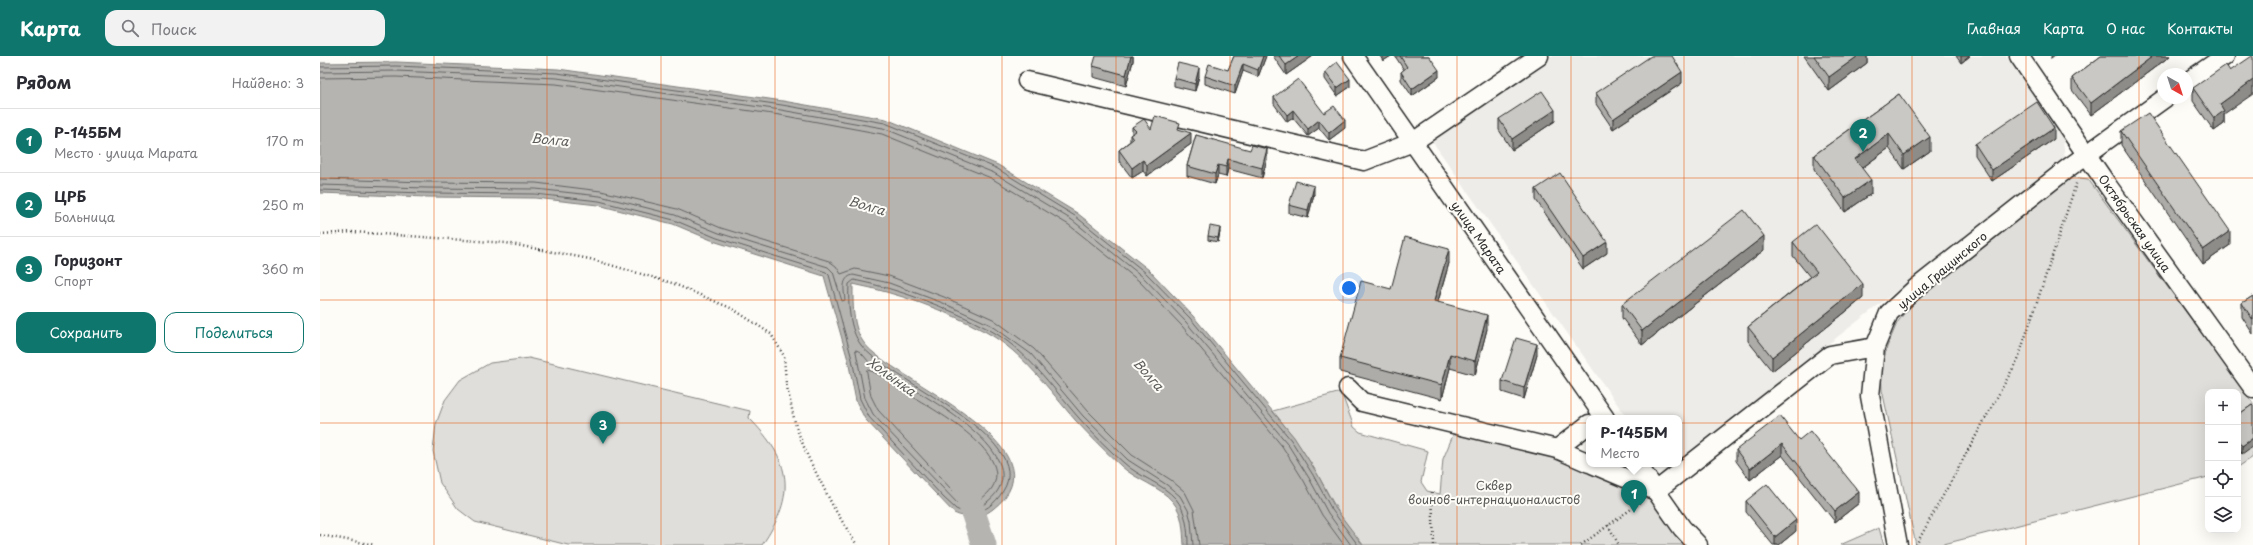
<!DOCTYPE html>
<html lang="ru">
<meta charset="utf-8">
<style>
body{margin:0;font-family:"Playpen Sans",sans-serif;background:#f2f2f3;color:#2b2b33}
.controls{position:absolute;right:12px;bottom:12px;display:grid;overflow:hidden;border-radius:8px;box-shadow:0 4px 16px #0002}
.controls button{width:36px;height:36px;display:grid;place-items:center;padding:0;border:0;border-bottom:1px solid #e1e1e2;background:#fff;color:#2b2b33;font:20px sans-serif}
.compass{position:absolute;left:1837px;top:12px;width:36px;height:36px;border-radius:50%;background:#fff;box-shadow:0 4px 16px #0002;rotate:141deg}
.you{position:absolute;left:1029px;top:232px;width:14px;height:14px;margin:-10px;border:3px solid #fff;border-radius:50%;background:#1a73e8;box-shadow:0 0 0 6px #1a73e833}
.badge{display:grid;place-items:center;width:26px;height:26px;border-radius:50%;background:#0f766e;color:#fff;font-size:13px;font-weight:700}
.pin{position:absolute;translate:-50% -33px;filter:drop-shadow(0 1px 2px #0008)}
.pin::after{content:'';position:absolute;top:21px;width:14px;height:12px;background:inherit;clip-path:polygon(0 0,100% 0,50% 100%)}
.popup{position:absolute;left:1266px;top:359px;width:96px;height:52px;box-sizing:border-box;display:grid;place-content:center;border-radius:8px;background:#fff;filter:drop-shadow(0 1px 3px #0005);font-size:13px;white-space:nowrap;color:#7c7c81}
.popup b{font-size:15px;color:#2b2b33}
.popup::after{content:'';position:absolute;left:50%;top:100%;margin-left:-8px;border:8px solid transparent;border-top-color:#fff}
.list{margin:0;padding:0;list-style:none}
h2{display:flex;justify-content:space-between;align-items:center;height:52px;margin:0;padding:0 16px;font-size:17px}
h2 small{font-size:13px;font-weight:400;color:#7c7c81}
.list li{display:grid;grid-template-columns:26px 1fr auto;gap:12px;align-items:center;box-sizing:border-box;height:64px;padding:0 16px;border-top:1px solid #e1e1e2}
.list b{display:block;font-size:15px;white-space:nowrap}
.list p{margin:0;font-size:13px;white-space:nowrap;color:#7c7c81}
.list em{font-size:13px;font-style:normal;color:#7c7c81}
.actions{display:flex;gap:8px;padding:12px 16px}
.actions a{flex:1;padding:9px 0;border:1px solid #0f766e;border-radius:12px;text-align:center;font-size:14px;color:#0f766e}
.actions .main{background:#0f766e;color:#fff}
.icon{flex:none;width:22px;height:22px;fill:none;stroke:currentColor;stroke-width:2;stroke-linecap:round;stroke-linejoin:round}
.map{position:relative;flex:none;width:1933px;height:489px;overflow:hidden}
header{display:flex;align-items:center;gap:24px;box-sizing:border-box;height:56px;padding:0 20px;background:#0f766e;color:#fff}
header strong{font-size:19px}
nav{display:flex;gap:22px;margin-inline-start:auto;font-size:14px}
.search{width:280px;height:36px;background:#f2f2f3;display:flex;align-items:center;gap:10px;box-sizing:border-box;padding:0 14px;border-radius:12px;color:#7c7c81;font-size:15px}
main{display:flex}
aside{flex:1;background:#fff}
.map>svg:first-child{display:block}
</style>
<header>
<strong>Карта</strong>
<div class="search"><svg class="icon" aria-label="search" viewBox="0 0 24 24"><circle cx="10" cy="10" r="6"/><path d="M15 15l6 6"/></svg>Поиск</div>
<nav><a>Главная</a><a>Карта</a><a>О нас</a><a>Контакты</a></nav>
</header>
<main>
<aside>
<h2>Рядом<small>Найдено: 3</small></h2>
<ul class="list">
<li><span class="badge">1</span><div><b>Р-145БМ</b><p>Место · улица Марата</p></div><em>170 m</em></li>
<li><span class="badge">2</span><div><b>ЦРБ</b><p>Больница</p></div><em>250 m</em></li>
<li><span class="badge">3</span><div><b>Горизонт</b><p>Спорт</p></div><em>360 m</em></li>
</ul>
<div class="actions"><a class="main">Сохранить</a><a>Поделиться</a></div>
</aside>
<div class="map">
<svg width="1933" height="489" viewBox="0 0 1933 489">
<rect width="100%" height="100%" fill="#fdfcf7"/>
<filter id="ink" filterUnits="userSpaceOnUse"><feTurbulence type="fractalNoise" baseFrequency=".025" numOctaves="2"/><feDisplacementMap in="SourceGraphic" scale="8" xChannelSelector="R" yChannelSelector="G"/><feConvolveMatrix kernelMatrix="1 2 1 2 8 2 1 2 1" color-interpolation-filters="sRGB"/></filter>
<g filter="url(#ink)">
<path fill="#edece8" d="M1228 0H1686L1743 83 1745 104 1359 404V362H1307L1110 82Z"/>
<path fill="#dfdeda" stroke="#858482" d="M1752 121 1768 123 1933 347V401L1918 411V336H1888V421L1620 489H1596L1562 334 1561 314 1567 291 1577 267 1589 251Z
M209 302 430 355 429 362C472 405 477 438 442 489H248L155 466 138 453 120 427 113 395 116 368 125 344 140 324 170 307Z
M1021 336 1034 371 1040 376 1108 395 1101 426 1107 435 1120 438 1123 403 1136 372 1234 396 1325 433 1376 489H1043C1022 468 1011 441 996 416 984 395 969 375 953 355Z
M1559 472 1564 489H1520Z"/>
<path fill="#b5b4b1" stroke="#7e7d7b" d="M76 6 238 13 463 45 566 63 678 109 757 157 829 214 873 260 974 381 997 417 1015 452 1043 489H864C863 474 863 458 853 446 840 430 816 424 801 410 786 396 770 380 756 365 728 333 704 297 666 276 625 254 578 237 533 228 533 247 532 271 544 287 570 323 752 391 673 453 658 464 650 464 634 457L545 363 536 345 528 304 504 220 396 186 353 168 278 149 215 142 107 141 0 137V7Z"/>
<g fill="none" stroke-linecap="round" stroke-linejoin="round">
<path stroke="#626261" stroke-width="1" d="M0 11 76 10 237 17 462 49 565 67 676 112 755 160 826 217 870 262 971 384 993 419 1012 454 1038 489
M0 16 76 15 237 22 461 54 563 72 674 117 752 164 823 221 866 266 967 387 989 422 1008 457 1031 489
M0 22 76 21 236 28 460 59 562 78 671 122 749 169 819 225 862 270 962 390 984 425 1002 459 1024 489
M0 123 107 126 216 127 281 135 357 153 401 172 509 205 516 210 521 218 535 213 569 220 624 241 673 263 714 293 768 355 812 399 851 424 865 436 874 454 879 489
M0 129 107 132 216 133 280 140 355 159 399 177 508 211 513 216 522 245 525 244C524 234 521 222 533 219L569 227 623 247 671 269 711 298 763 360 808 404 847 429 860 440 868 454 871 465 873 489
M0 134 107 137 215 138 279 145 354 164 397 182 506 216 509 219 532 303 540 343 549 361 623 441 636 453 649 459C664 456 675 448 683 435 718 381 566 323 541 289 529 273 528 248 529 228L534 224C579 233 627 251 668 273 706 293 731 330 758 361 772 377 788 393 804 407 819 421 842 427 856 443 866 455 868 473 868 489
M536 294C542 295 546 304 551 308 556 312 563 315 569 319 600 338 725 401 667 446 657 454 650 454 639 449L561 367 553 358 545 342Z
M547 314C557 315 577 331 587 337 610 352 695 396 672 432 667 439 659 446 650 447L643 444 631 433 558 354 551 340Z"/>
<path stroke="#b5b4b1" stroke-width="25" d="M644 429 664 489"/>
<defs>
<path id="minor" d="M1033 0 1285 362
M1699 0 1788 130 1933 332
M707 25 1044 105 1093 86 1219 0
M1867 26 1905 0
M1028 332 1042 346 1237 393 1269 407
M1237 393 1269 368
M1272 408 1336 435
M1317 408 1362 472 1378 489
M1336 435 1510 299 1555 291
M1578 489 1550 340 1555 291 1569 257 1596 232 1748 112 1845 42"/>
</defs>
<use href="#minor" stroke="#2b2b2b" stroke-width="21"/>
<path stroke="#2b2b2b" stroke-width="2.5" stroke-dasharray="1 3" stroke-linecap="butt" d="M0 178 33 176 186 187 270 203 352 227 413 253 451 278 464 300 466 327 476 371 488 401 514 452 537 489
M1112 436 1114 489
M1288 469 1299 489
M0 479 55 489
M1261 489 1321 446
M1596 489 1698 303 1757 125"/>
<use href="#minor" stroke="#fdfcf7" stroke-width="18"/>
</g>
<path fill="#adaca9" stroke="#2b2b2b" d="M813 0V5L806 30 773 21V10Z
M914 0H946L938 21 923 15 915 38 885 28V20L908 14Z
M953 0H993L966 19Z
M1060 0H1071L1063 5Z
M1075 0H1109L1119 21 1092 40 1081 24V16L1084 14Z
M1484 0H1547V7L1509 35Z
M1636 0H1650L1641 7Z
M1781 0H1850L1771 59 1752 34V22Z
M1910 15 1904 58V68L1894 75 1873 45V32Z
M1005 16 1030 31 1017 40 1005 23Z
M879 20 875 35 854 30V22Z
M1362 27 1293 73 1276 48V37Z
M1579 38 1610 95 1584 113 1569 92 1542 112 1551 138 1525 156 1494 113V99Z
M954 41 1004 57 1025 72 1009 84 999 72 988 80 973 62 967 66 954 48Z
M1179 63 1235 65 1192 94 1179 74Z
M812 71 831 73 860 74 871 88 827 120 823 115 812 122 799 105V94L810 85V79L812 78Z
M1801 75 1910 189 1883 208 1801 89Z
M876 79 947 103 942 122 908 113 906 121 898 119 895 128 867 120V110Z
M1734 83 1672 125 1655 99V88Z
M1216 133 1287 197 1263 213 1216 144Z
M994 138 988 162 969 157V149Z
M900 176 898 186 888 184V180Z
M1473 186 1543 242 1452 315 1428 285V271L1490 221 1473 200Z
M1444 194 1322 289 1302 262V248Z
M1129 207 1118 246 1167 273 1155 319 1130 312 1122 343 1020 316V302L1071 233Z
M1933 240V278L1922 261V247Z
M1217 299 1204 343 1182 336V325Z
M1932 349 1922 398 1918 391V359Z
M1479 384 1539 447 1515 466 1462 399 1430 424 1416 405V394Z
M1426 445 1476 475 1459 489H1453L1426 456Z"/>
<path fill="#8d8c89" stroke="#2b2b2b" d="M811 0H813V5L806 30V19Z
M943 0H946L938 21V14Z
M979 0H993L966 19V9Z
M1063 0H1071L1063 5Z
M1538 0H1547V7L1509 35V21Z
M1641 0H1650L1641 7Z
M1731 0H1735L1731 3Z
M1833 0H1850L1771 59V47Z
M923 8V15L915 38V30Z
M879 12V20L875 35V28Z
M1119 14V21L1092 40V33Z
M1362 16V27L1293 73V63Z
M1030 23V31L1017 40V32Z
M1933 24V38L1904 58V68L1894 75V62L1900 48Z
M973 54V62L967 66V59Z
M1235 54V65L1192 94V83Z
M999 64V72L988 80V73Z
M1025 64V72L1009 84V77Z
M1734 72V83L1672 125V114Z
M871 77V88L827 120V109Z
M1569 78V92L1535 117V103Z
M1610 81V95L1584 113V99Z
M947 93V103L942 122V112Z
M908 103V113L906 121V111Z
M823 104V115L812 122V112Z
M898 109V119L895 128V118Z
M1551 124V138L1525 156V142Z
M994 130V138L988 162V154Z
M900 172V176L898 186V182Z
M1910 175V189L1883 208V194Z
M1444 180V194L1322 289V275Z
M1287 186V197L1263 213V202Z
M1129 193V207L1114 259V245Z
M1543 228V242L1452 315V301Z
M1167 259V273L1155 319V305Z
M1217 288V299L1204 343V332Z
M1130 298V312L1122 343V329Z
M1933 382V390L1922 398V390Z
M1462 388V399L1430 424V413Z
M1539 436V447L1515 466V455Z
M1476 464V475L1459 489H1455V481Z"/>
<path fill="#c9c8c4" stroke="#2b2b2b" d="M776 0H811L806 19 773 10Z
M914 0H943L938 14 923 8 915 30 885 20 889 8 908 14Z
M959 0H979L966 9Z
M1080 0H1109L1119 14 1092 33 1081 16 1087 11Z
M1331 0H1352L1362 16 1293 63 1276 37Z
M1494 0H1538L1509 21Z
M1781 0H1833L1771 47 1752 22Z
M1932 0H1933V24L1900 48 1904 55 1894 62 1873 32 1906 9 1910 15Z
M1017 6 1030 23 1017 32 1005 16Z
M858 7 879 12 875 28 854 22Z
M978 23 1004 57 1014 50 1025 64 1009 77 999 64 988 73 973 54 967 59 954 41Z
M1222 35 1235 54 1192 83 1179 63Z
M1579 38 1610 81 1584 99 1569 78 1535 103 1551 124 1525 142 1494 99Z
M1717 46 1734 72 1672 114 1655 88Z
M1828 57 1910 175 1883 194 1801 75Z
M835 60 860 67 858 73 871 77 827 109 823 104 812 112 799 94 813 83 810 79 816 75 812 71 824 63 831 73Z
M876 79 930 94 932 89 947 93 942 112 908 103 906 111 898 109 895 118 867 110Z
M1240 117 1287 186 1263 202 1216 133Z
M976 125 994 130 988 154 969 149Z
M1424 154 1444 180 1322 275 1302 248Z
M1496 168 1543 228 1452 301 1428 271 1497 216 1473 186Z
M890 170 900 172 898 182 888 180Z
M1085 181 1129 193 1114 245 1167 259 1155 305 1130 298 1122 329 1020 302 1041 225 1071 233Z
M1933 240V264L1922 247Z
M1196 282 1217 288 1204 332 1182 325Z
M1932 349 1933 350V382L1922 390 1918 384V359Z
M1460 360 1479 384 1490 375 1539 436 1515 455 1462 388 1430 413 1416 394Z
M1447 428 1476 464 1455 481 1426 445Z"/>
</g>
<path fill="none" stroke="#e8590c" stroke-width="1" stroke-opacity="0.55" d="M114 0V489M227 0V489M341 0V489M455 0V489M569 0V489M682 0V489M796 0V489M910 0V489M1023 0V489M1137 0V489M1251 0V489M1364 0V489M1478 0V489M1592 0V489M1706 0V489M1819 0V489M0 122H1933M0 244H1933M0 367H1888M1918 367H1933"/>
<g text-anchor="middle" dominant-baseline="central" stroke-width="4" stroke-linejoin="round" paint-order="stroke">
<g font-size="12" fill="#2b2b2b" stroke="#fdfcf7">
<text transform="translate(1815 167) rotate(55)">Октябрьская улица</text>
<text transform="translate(1159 181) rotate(55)">улица Марата</text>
<text transform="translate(1622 214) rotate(-40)">улица Грацинского</text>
</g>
<g font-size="12" fill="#585857" stroke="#fdfcf7">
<text x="1174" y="429">Сквер<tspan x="1174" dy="14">воинов-интернационалистов</tspan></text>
</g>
<g font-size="13" font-style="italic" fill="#5b5b5a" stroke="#fdfcf7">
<text transform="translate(230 83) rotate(5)">Волга</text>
<text transform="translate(547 149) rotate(16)">Волга</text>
<text transform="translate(829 318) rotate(48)">Волга</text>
<text transform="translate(572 320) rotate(36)">Холынка</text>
</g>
</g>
</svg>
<div class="controls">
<button>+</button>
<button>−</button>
<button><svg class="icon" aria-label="locate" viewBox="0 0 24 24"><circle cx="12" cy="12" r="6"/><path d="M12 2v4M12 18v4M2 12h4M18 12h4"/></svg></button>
<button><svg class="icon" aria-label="layers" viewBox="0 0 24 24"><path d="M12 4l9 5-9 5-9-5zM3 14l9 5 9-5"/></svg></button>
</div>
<svg class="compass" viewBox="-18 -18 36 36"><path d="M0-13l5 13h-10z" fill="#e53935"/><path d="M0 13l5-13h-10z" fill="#7c7c81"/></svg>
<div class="you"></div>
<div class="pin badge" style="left:1314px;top:457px">1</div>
<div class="popup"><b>Р-145БМ</b>Место</div>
<div class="pin badge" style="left:1543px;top:96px">2</div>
<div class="pin badge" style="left:283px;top:388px">3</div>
</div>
</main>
